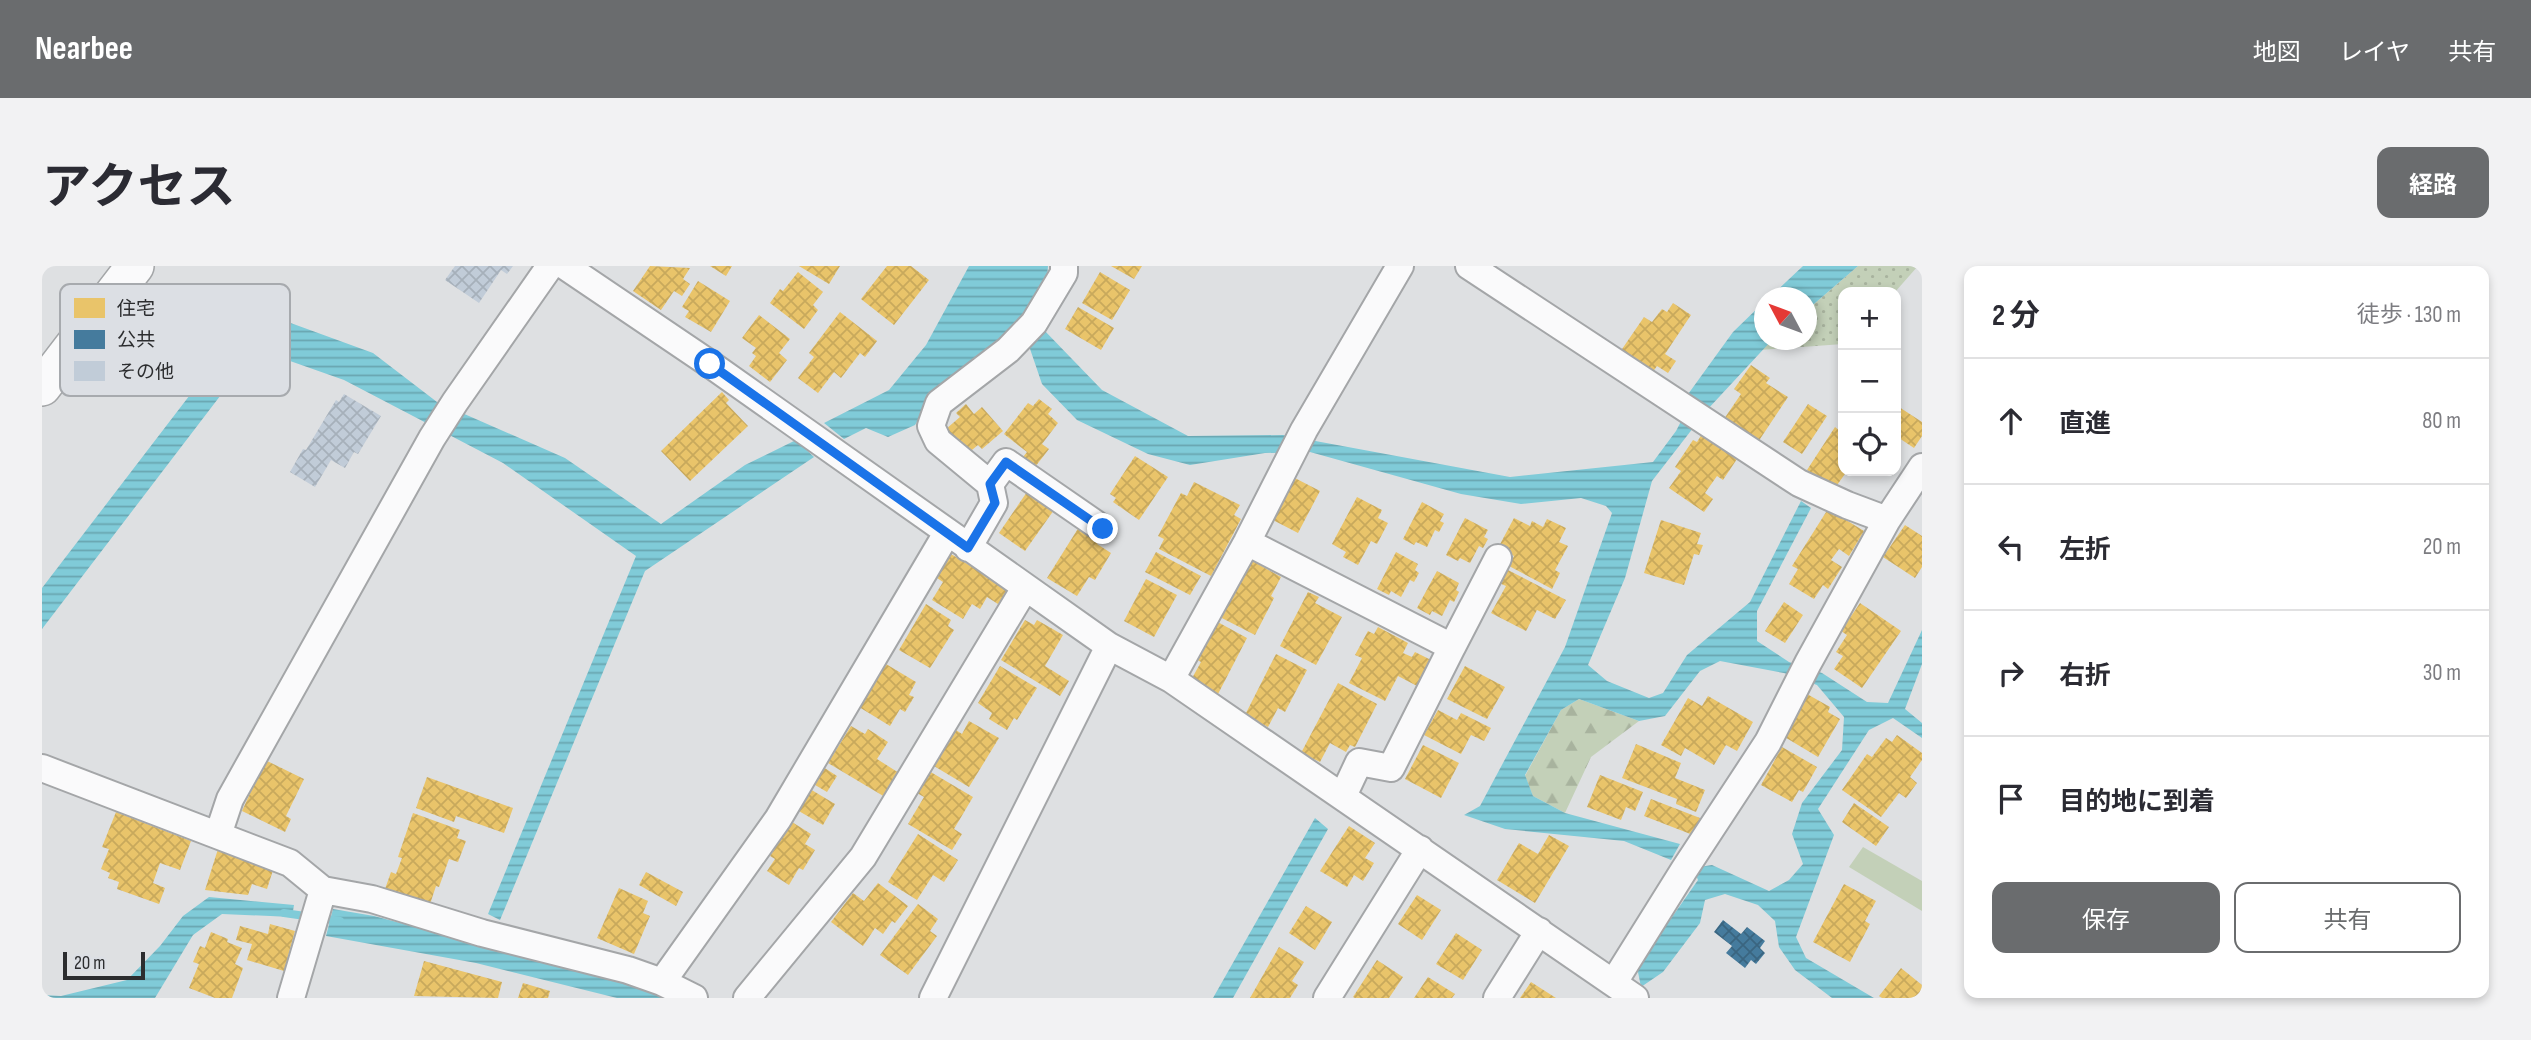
<!DOCTYPE html>
<html lang="ja">
<meta charset="utf-8">
<style>
body{margin:0;font-family:"Sofia Sans Condensed","Noto Sans JP",sans-serif;background:#f2f2f3;color:#2b2b33}
.controls{position:absolute;right:21px;top:21px;display:grid;overflow:hidden;border-radius:14px;box-shadow:0 4px 10px #0003}
.controls button{width:63px;height:63px;display:grid;place-items:center;padding:0;border:0;border-bottom:2px solid #e1e1e2;background:#fff;color:#2b2b33;font:35px sans-serif}
.compass{position:absolute;left:1712px;top:21px;width:63px;height:63px;border-radius:50%;background:#fff;box-shadow:0 4px 10px #0003;rotate:311deg}
.scale{position:absolute;left:21px;bottom:18px;width:82px;box-sizing:border-box;padding-left:7px;border:4px solid #2c2d2f;border-top:0;font-size:19px;line-height:24px;white-space:nowrap;color:#2c2d2f;-webkit-text-stroke:5px #dcdfe4;paint-order:stroke}
.stop{position:absolute;width:21px;height:21px;margin:-16px;border:5px solid #1a73e8;border-radius:50%;background:#fff}
.stop.end{background:#1a73e8;border-color:#fff;box-shadow:0 2px 7px #0008}
.list{margin:0;padding:0;list-style:none}
h2{display:flex;justify-content:space-between;align-items:center;height:91px;margin:0;padding:0 28px;font-size:30px}
h2 small{font-size:23px;font-weight:400;color:#7c7c81}
.list li{display:grid;grid-template-columns:46px 1fr auto;gap:21px;align-items:center;box-sizing:border-box;height:126px;padding:0 28px;border-top:2px solid #e1e1e2}
.list b{display:block;font-size:26px;white-space:nowrap}
.list em{font-size:23px;font-style:normal;color:#7c7c81}
.actions{display:flex;gap:14px;padding:21px 28px}
.actions a{flex:1;padding:16px 0;border:2px solid #6a6c6e;border-radius:14px;text-align:center;font-size:24px;color:#6a6c6e}
.actions .main{background:#6a6c6e;color:#fff}
.icon{flex:none;width:38px;height:38px;fill:none;stroke:currentColor;stroke-width:2;stroke-linecap:round;stroke-linejoin:round}
.map{position:relative;flex:none;width:1880px;height:732px;overflow:hidden;border-radius:14px}
header{display:flex;align-items:center;gap:42px;box-sizing:border-box;height:98px;padding:0 35px;background:#6a6c6e;color:#fff}
header strong{font-size:33px}
nav{display:flex;gap:38px;margin-inline-start:auto;font-size:24px}
.intro{display:flex;align-items:center;justify-content:space-between;box-sizing:border-box;height:168px;padding:0 42px}
h1{margin:0;font-size:49px}
.button{padding:18px 32px;border-radius:14px;background:#6a6c6e;color:#fff;font-size:24px;font-weight:700}
main{display:flex;gap:42px;padding:0 42px}
aside{flex:1;background:#fff;border-radius:14px;box-shadow:0 4px 10px #0003}
.map>svg:first-child{display:block}
</style>
<header>
<strong>Nearbee</strong>
<nav><a>地図</a><a>レイヤ</a><a>共有</a></nav>
</header>
<div class="intro"><h1>アクセス</h1><a class="button">経路</a></div>
<main>
<div class="map">
<svg width="1880" height="732" viewBox="0 0 1880 732">
<defs>
<pattern id="grass-dots" width="8" height="8" patternUnits="userSpaceOnUse" patternTransform="scale(1.75)"><rect width="8" height="8" fill="#c3d0b8"/><path d="M2 2h.1M6 6h.1" fill="none" stroke="#a8b39e" stroke-width="1.8" stroke-linecap="round"/></pattern>
<pattern id="forest-firs" width="22" height="20" patternUnits="userSpaceOnUse" patternTransform="scale(1.75)"><rect width="22" height="20" fill="#c3d0b8"/><path d="M5 1l3.5 6h-7zM16 11l3.5 6h-7z" fill="#a8b39e"/></pattern>
<pattern id="water-rules" width="6" height="5" patternUnits="userSpaceOnUse" patternTransform="scale(1.75)"><rect width="6" height="5" fill="#80cbd8"/><path d="M0 2.5h6" fill="none" stroke="#69a5b0"/></pattern>
<pattern id="homes-cross-hatch" width="8" height="8" patternUnits="userSpaceOnUse" patternTransform="scale(1.75)"><rect width="8" height="8" fill="#e9c46a"/><path d="M0 0l8 8M0 8l8-8" fill="none" stroke="#c8a95c"/></pattern>
<pattern id="public-cross-hatch" width="8" height="8" patternUnits="userSpaceOnUse" patternTransform="scale(1.75)"><rect width="8" height="8" fill="#457b9d"/><path d="M0 0l8 8M0 8l8-8" fill="none" stroke="#3a6580"/></pattern>
<pattern id="building-cross-hatch" width="8" height="8" patternUnits="userSpaceOnUse" patternTransform="scale(1.75)"><rect width="8" height="8" fill="#c1ccd8"/><path d="M0 0l8 8M0 8l8-8" fill="none" stroke="#a6b0ba"/></pattern>
</defs>
<rect width="100%" height="100%" fill="#dee0e2"/>
<path fill="url(#grass-dots)" d="M1816 0H1876L1853 26H1801V78L1718 84 1730 74H1764L1765 44Z"/>
<path fill="url(#forest-firs)" d="M1537 433 1597 455 1549 491 1523 547 1491 530 1483 510 1519 444Z"/>
<path fill="#c3d0b8" d="M1821 581 1880 615V645L1807 601Z"/>
<path fill="url(#water-rules)" d="M927 0H1006L1001 63 1060 124 1146 170 1241 169 1468 211 1611 196 1634 165 1649 136 1644 131 1691 66 1722 36V74H1730L1665 144 1610 215 1583 312 1546 399 1565 415 1607 432 1621 427 1645 389 1708 336 1759 235 1769 242 1715 345V375L1747 396 1780 407 1825 436 1846 437 1880 364V398L1863 443 1880 457V472L1851 452 1827 464 1776 543 1792 569 1754 671 1764 692 1832 732H1790L1753 704 1737 681 1733 655 1716 639 1683 628 1663 634 1658 657 1621 706 1599 721 1595 701 1656 614 1651 602 1670 599 1727 625 1747 614 1761 598 1750 568 1760 537 1800 484 1802 451 1775 419 1742 407 1678 395 1658 405 1623 450 1597 455 1537 433 1519 444 1483 509 1491 530 1523 547 1638 578 1629 594 1582 575 1463 563 1422 549 1438 540 1523 381 1570 247 1564 240 1539 232 1479 238 1419 228 1268 186 1223 187 1148 199 1106 188 1035 154 1000 118 986 77 898 120 873 159 846 171 824 162 802 173 782 157 847 124 884 79Z
M1761 0H1816L1765 44 1764 32 1728 31Z
M213 44 331 87 395 136 523 192 619 258 703 199 754 174 772 191 603 305 458 654 446 648 594 290 461 197 302 114 214 83 0 363V322Z
M1273 552 1286 563 1191 732H1171Z
M167 631 252 639 250 651 180 648 151 669 113 732H0V729L19 730 85 714 118 680 141 650Z
M291 643 332 650 604 722 619 732H575L434 697 284 670Z"/>
<path fill="url(#homes-cross-hatch)" d="M608 0 648 2 641 13 648 18 640 30 632 25 619 44 591 25Z
M668 0H690L684 10Z
M757 0H798L787 18Z
M845 0H869L887 14 852 59 819 33Z
M1069 0H1100L1092 13Z
M756 6 781 26 771 39 776 44 762 63 728 37 738 23 741 25Z
M1058 6 1088 24 1070 54 1040 37Z
M656 15 688 35 669 66 643 51 647 45 640 41Z
M1631 37 1649 49 1623 88 1634 95 1626 107 1615 100 1610 107 1578 86 1602 51 1610 56 1620 43 1625 46Z
M1036 41 1072 62 1059 84 1023 63Z
M798 46 835 75 823 91 818 87 799 112 792 106 776 127 756 112 772 91 767 87Z
M717 49 748 73 737 87 745 94 728 116 707 100 714 90 710 87 714 82 700 72Z
M1709 99 1728 112 1724 117 1746 131 1716 176 1682 153 1699 128 1692 123Z
M680 126 687 134 684 137 706 160 648 215 619 185Z
M997 133 1010 143 1006 148 1016 157 1000 178 1007 183 993 201 981 191 985 186 962 168 986 137 991 140Z
M924 138 932 148 940 141 961 165 940 183 936 179 925 188 904 163 918 151 914 147Z
M1766 138 1785 150 1760 188 1741 176Z
M1854 139 1880 156V170L1872 182 1854 170Z
M1801 160V205H1805L1793 222 1765 204 1793 161 1798 165Z
M1663 163 1699 187 1681 214 1675 210 1663 227 1671 233 1662 246 1627 222 1639 205 1633 201 1651 174 1655 176Z
M1093 190 1126 211 1097 254 1071 236 1074 232 1068 228Z
M1249 210 1278 225 1256 267 1227 252Z
M1152 216 1198 239 1192 249 1199 253 1169 310 1117 283 1122 273 1116 270 1139 227 1145 230Z
M985 226 1012 244 983 285 957 267Z
M1315 231 1340 244 1336 252 1346 257 1335 278 1329 275 1316 299 1301 291 1304 286 1290 278Z
M1380 236 1402 248 1398 255 1402 257 1397 266 1393 264 1385 281 1374 276 1372 279 1361 273Z
M1786 243 1822 265 1807 290 1797 283 1789 294 1800 301 1786 323 1781 319 1772 333 1747 318 1756 303 1750 300Z
M1423 252 1446 264 1442 271 1446 273 1441 282 1437 280 1428 297 1418 292 1416 295 1404 289Z
M1472 252 1488 260 1490 255 1501 261 1505 253 1524 262 1517 276 1526 280 1513 304 1518 307 1510 323 1467 300 1472 290 1456 282Z
M1619 254 1659 267 1655 278 1661 279 1657 289 1652 288 1642 319 1602 307Z
M1863 259 1880 270V301L1873 312 1841 291Z
M1037 261 1057 274 1055 278 1069 287 1053 314 1047 311 1035 330 1005 312Z
M1114 286 1159 310 1148 329 1103 306Z
M1354 286 1376 298 1373 304 1377 307 1372 316 1368 314 1359 331 1349 325 1347 329 1335 323Z
M909 288 966 323 956 338 945 331 938 343 930 338 921 353 890 334 901 316 895 312Z
M1209 294 1239 311 1229 330 1232 332 1213 369 1172 348Z
M1464 303 1524 334 1513 353 1495 344 1484 365 1449 347 1464 320 1457 317Z
M1395 305 1417 317 1414 324 1417 326 1412 336 1408 334 1400 350 1390 345 1388 349 1375 342Z
M1104 313 1135 329 1112 371 1082 355Z
M1266 326 1277 331 1273 337 1300 351 1274 399 1238 380Z
M1742 336 1761 349 1743 377 1723 365Z
M1818 337 1859 365 1820 422 1792 403 1801 390 1794 386 1805 369 1799 365Z
M884 338 909 354 906 360 912 364 888 402 857 384Z
M983 354 992 359 995 354 1021 369 1003 400 1027 415 1018 430 959 394Z
M1172 354 1205 372 1176 428 1149 414 1159 396 1152 392Z
M1336 361 1366 377 1361 387 1370 391 1373 386 1391 395 1377 421 1356 410 1343 435 1307 417 1320 392 1313 389 1326 365 1332 368Z
M1234 388 1265 404 1243 446 1236 442 1226 461 1203 449Z
M844 398 874 416 867 429 872 431 863 446 858 443 848 460 817 441Z
M958 400 995 422 975 454 972 452 965 464 947 453 950 447 936 437Z
M1423 400 1463 421 1445 453 1405 433Z
M1296 417 1335 438 1313 481 1308 479 1304 486 1288 477 1278 496 1259 487Z
M1765 428 1788 441 1786 446 1798 453 1776 491 1741 470Z
M1666 430 1711 456 1695 485 1684 479 1672 499 1643 482 1639 490 1619 479 1646 432 1660 440Z
M1396 444 1415 454 1419 447 1449 462 1442 475 1429 469 1419 488 1382 469Z
M927 455 957 472 927 521 892 500 914 464 920 468Z
M809 460 823 468 826 463 846 476 835 493 857 507 843 531 786 497Z
M1855 469 1880 487V494L1868 511 1875 517 1864 532 1857 527 1839 551 1800 524 1825 488 1830 491 1844 472 1850 476Z
M1594 478 1639 497 1633 512 1663 524 1654 546 1634 538 1635 533 1580 512Z
M1381 479 1417 497 1399 532 1363 513Z
M1740 481 1775 501 1761 526 1757 524 1750 536 1719 519Z
M219 492 262 513 244 550 249 553 243 566 200 545 210 523 206 520Z
M778 499 795 510 785 526 768 516Z
M887 505 931 531 912 563 920 568 910 584 866 558 882 531 875 527Z
M1558 509 1601 526 1593 545 1584 541 1579 554 1545 541Z
M385 511 471 542 462 567 414 550 412 556 374 542Z
M768 523 793 538 781 559 755 544Z
M1609 533 1658 552 1651 569 1602 550Z
M1812 537 1847 561 1834 580 1800 556Z
M74 546 149 575 138 604 118 597 111 617 123 622 117 638 75 623 77 616 66 612 68 607 59 603 67 583 60 581Z
M371 547 418 564 415 572 424 575 416 596 407 593 397 621 394 620 388 638 343 623 349 606 354 608 360 592 356 591Z
M750 556 769 568 763 578 773 584 761 604 757 602 747 619 725 605 733 593 728 590 734 581 730 579 739 564 744 567Z
M1307 560 1333 577 1323 592 1332 597 1321 615 1312 609 1305 621 1278 605Z
M876 568 916 594 902 616 891 609 875 634 846 616Z
M1507 569 1527 580 1493 637 1455 614 1477 577 1496 588Z
M176 583 232 601 225 623 210 618 206 629 163 624Z
M604 606 641 626 634 640 597 619Z
M836 617 866 640 853 657 850 655 841 668 833 662 821 680 789 656 811 627 822 635Z
M1802 618 1834 635 1823 655 1828 658 1808 696 1771 676Z
M577 622 606 635 601 647 608 650 592 688 555 672Z
M1375 629 1399 644 1380 674 1356 658Z
M876 638 896 653 888 665 895 670 866 709 838 689Z
M1264 640 1290 656 1273 684 1247 667Z
M228 658 253 665 242 705 205 694 210 678 194 674 198 660 226 668Z
M169 666 186 673 185 676 200 682 193 698 201 702 190 732H173L147 722 157 698 151 696 158 680 163 682Z
M1414 667 1440 684 1421 714 1394 698Z
M1237 681 1262 696 1250 715 1256 719 1248 732H1208Z
M1335 694 1361 711 1347 732H1313L1311 731Z
M382 695 460 716 456 732 372 730Z
M1859 702 1880 719V732H1840L1837 730Z
M1386 711 1413 728 1410 732H1372Z
M1489 716 1514 732H1478Z
M481 717 508 725 506 732H476Z"/>
<path fill="url(#public-cross-hatch)" d="M1681 654 1699 668 1705 661 1723 675 1718 682 1723 687 1714 698 1709 694 1703 702 1684 687 1690 680 1672 666Z"/>
<g fill="none" stroke-linecap="round" stroke-linejoin="round">
<path stroke="#80cbd8" stroke-width="8" d="M242 647 298 655"/>
</g>
<path fill="url(#building-cross-hatch)" d="M413 0H471L465 8 459 4 437 37 403 14Z
M302 128 339 150 316 188 312 186 303 202 289 194 273 221 248 206 261 183 264 184 294 134 297 136Z"/>
<g fill="none" stroke-linecap="round" stroke-linejoin="round">
<defs>
<path id="street" d="M523 0 668 98 1067 380
M1427 0 1757 217 1805 239 1845 254
M948 218 964 196 1061 263
M1205 276 1410 381 1349 502 1317 496 1301 530
M926 282 952 237 948 218 896 175 889 160 897 137 966 84 992 57 1022 7V0
M1410 381 1456 292
M1129 413 1205 276 1262 164 1358 0
M0 502 248 597 281 624 249 732
M176 569 188 533 390 172 413 136 508 0
M281 624 330 633 440 667 586 704 620 716 652 732
M620 716 736 553 905 267
M1572 716 1642 604 1726 476 1766 397 1845 254 1880 201
M705 732 821 591 983 322
M891 732 1067 380 1129 413 1593 732
M1285 732 1378 583
M1455 732 1497 665"/>
<path id="secondary" d="M0 121 93 0"/>
</defs>
<use href="#street" stroke="#a4a6a8" stroke-width="30"/>
<use href="#secondary" stroke="#a4a6a8" stroke-width="40"/>
<use href="#street" stroke="#fafafb" stroke-width="26"/>
<use href="#secondary" stroke="#fafafb" stroke-width="37"/>
</g>
<g fill="none" stroke-linecap="round" stroke-linejoin="round">
<path stroke="#1a73e8" stroke-width="9" d="M668 98 926 282 953 237 948 218 964 196 1061 263"/>
</g>
<rect x="18" y="18" width="230" height="112" rx="10" fill="#dcdfe4" stroke="#a7aaae" stroke-width="2"/>
<rect x="32" y="32" width="31" height="20" fill="#e9c46a"/>
<rect x="32" y="64" width="31" height="19" fill="#457b9d"/>
<rect x="32" y="95" width="31" height="20" fill="#c1ccd8"/>
<g font-size="19" fill="#2c2d2f">
<text x="75" y="49">住宅</text>
<text x="75" y="80">公共</text>
<text x="75" y="112">その他</text>
</g>
</svg>
<div class="controls">
<button>+</button>
<button>−</button>
<button><svg class="icon" aria-label="locate" viewBox="0 0 24 24"><circle cx="12" cy="12" r="6"/><path d="M12 2v4M12 18v4M2 12h4M18 12h4"/></svg></button>
</div>
<svg class="compass" viewBox="-18 -18 36 36"><path d="M0-13l5 13h-10z" fill="#e53935"/><path d="M0 13l5-13h-10z" fill="#7c7c81"/></svg>
<div class="scale">20 m</div>
<div class="stop" style="left:668px;top:98px"></div>
<div class="stop end" style="left:1061px;top:263px"></div>
</div>
<aside>
<h2>2 分<small>徒歩 · 130 m</small></h2>
<ul class="list">
<li><svg class="icon" aria-label="ahead" viewBox="0 0 24 24"><path d="M12 20V5M6 11l6-6 6 6"/></svg><div><b>直進</b></div><em>80 m</em></li>
<li><svg class="icon" aria-label="left" viewBox="0 0 24 24"><path d="M17 20v-9H6M10 6l-5 5 5 5"/></svg><div><b>左折</b></div><em>20 m</em></li>
<li><svg class="icon" aria-label="right" viewBox="0 0 24 24"><path d="M7 20v-9h11M14 6l5 5-5 5"/></svg><div><b>右折</b></div><em>30 m</em></li>
<li><svg class="icon" aria-label="arrive" viewBox="0 0 24 24"><path d="M6 21V4h12l-3 4 3 4H6"/></svg><div><b>目的地に到着</b></div></li>
</ul>
<div class="actions"><a class="main">保存</a><a>共有</a></div>
</aside>
</main>
